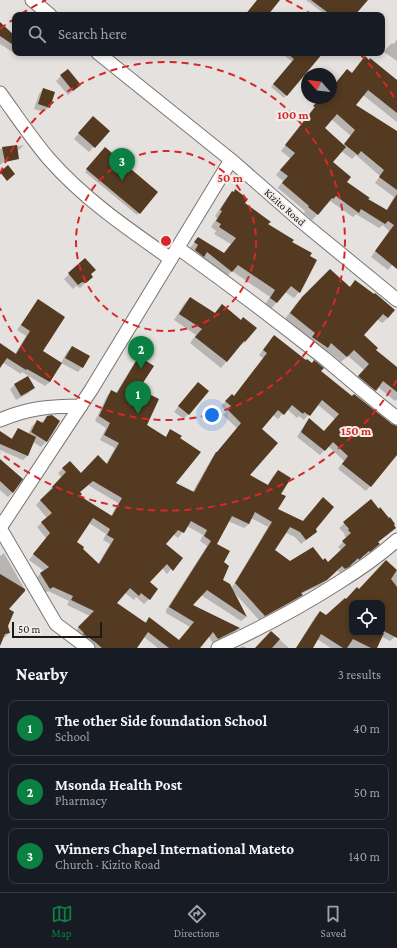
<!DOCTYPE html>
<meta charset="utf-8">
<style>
body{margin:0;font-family:"Crimson Pro",serif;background:#20242c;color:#f1f3f6}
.controls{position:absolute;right:12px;bottom:12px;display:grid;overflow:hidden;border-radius:8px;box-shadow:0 2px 6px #0003}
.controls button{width:36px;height:36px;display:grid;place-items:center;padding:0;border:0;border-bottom:1px solid #363941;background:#171b24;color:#f1f3f6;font:20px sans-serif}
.compass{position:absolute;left:301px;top:68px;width:36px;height:36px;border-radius:50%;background:#171b24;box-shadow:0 2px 6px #0003;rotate:297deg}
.scale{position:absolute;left:12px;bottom:10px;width:90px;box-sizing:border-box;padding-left:4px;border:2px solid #1c1b19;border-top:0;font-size:11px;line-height:14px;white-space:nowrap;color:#1c1b19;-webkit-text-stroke:3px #f2eeeb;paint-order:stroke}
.you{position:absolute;left:212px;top:415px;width:14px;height:14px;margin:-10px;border:3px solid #fff;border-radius:50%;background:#1a73e8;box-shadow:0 0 0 6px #1a73e833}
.badge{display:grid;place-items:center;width:26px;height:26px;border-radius:50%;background:#0b8043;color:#fff;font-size:13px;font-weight:700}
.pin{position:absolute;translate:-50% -33px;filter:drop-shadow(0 1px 2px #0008)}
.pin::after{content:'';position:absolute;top:21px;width:14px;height:12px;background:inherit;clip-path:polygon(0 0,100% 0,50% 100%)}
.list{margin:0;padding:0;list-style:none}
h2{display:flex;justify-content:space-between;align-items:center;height:52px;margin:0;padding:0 16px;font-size:17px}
h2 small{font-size:13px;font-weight:400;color:#9ea1a6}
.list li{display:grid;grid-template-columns:26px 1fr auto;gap:12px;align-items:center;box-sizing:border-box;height:56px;margin:0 8px 8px;padding:0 8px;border:1px solid #363941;border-radius:8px}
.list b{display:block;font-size:15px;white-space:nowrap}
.list p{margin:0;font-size:13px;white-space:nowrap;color:#9ea1a6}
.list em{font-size:13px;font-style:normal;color:#9ea1a6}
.icon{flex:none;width:22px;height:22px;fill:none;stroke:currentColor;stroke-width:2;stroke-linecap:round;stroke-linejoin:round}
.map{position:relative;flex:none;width:397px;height:648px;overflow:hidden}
.search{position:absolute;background:#171b24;box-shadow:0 2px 6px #0003;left:12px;right:12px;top:12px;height:44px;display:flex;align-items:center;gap:10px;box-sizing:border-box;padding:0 14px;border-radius:8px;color:#9ea1a6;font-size:15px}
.sheet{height:244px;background:#171b24}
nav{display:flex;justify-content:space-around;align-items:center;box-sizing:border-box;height:56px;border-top:1px solid #363941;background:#171b24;font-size:11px;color:#9ea1a6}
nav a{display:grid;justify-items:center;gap:2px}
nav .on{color:#0b8043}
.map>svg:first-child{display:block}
</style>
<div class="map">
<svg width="397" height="648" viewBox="0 0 397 648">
<rect width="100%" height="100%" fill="#e5e1de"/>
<path fill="#0003" fill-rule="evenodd" d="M306 0H366L354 15H326Z
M0 24 11 33 15 30V53H21L19 56 0 44Z
M397 39V61L384 52 387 48 392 43 394 44Z
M281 53H322L284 98 271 87 293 62Z
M347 70 352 74 396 80 397 79V122L363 95 354 106 397 132V259L388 270 371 257 389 231 383 225 379 228 356 214 353 217 330 201 312 220 304 213 305 211 278 188 283 181 276 175 290 158 281 151 321 98H331V87ZM331 119 351 136 343 146 323 129ZM341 151 352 159 356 155 380 176 375 183 394 197 386 211 367 200 346 182 332 162Z
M61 76 75 89 68 95 56 81Z
M44 89 49 107 44 112 34 109 39 94Z
M88 122 108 131 89 152 74 139Z
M24 145 21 148 0 165V149Z
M103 150 157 192 137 215 85 172Z
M233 192 268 224 291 243 299 292 294 298 285 292 271 309 265 304 270 297 232 271 226 277 189 249 198 238 224 254 231 244 214 234 216 231 211 227 217 218 215 216 227 198Z
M85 259 92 277 80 288 76 286 73 289 64 279Z
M330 270 349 287 355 282 388 318 382 323 377 319 362 335 375 350 397 369V399L395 401 378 387 369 396 353 383 364 370 348 356 341 362 325 349 321 353 307 343 310 339 285 319 296 304Z
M190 298 214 314 222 306 245 342 238 347 221 368 190 343 196 335 174 320 184 304Z
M38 300 41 351 60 363 50 382 45 386 22 372 21 374 2 362 0 364V344L15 354 26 336 17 330Z
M274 336 352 397 392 425 397 427V453L366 491 338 469 344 461 328 446 320 455 297 437 305 424 309 420 324 432 335 419 317 404 304 420 299 416 297 418 287 409 278 419 273 415 260 429 248 475 267 486 273 476 278 471 280 494 277 510 314 529 316 532 301 544 295 537 286 533 274 550 290 563 323 561 328 564 342 551 338 547 347 538 344 535 345 534 339 528 371 501 390 532 377 543 374 549 365 556 364 555 354 564 352 562 343 571 340 573 337 570 321 585 301 594 297 600 259 620 232 590 246 617 241 621 201 595 192 606 238 628 234 633 213 643 208 636 199 648H178L190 627 166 613V610L207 546 200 541 203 535 187 526 178 538 173 534 165 544 181 558 167 574 162 568 148 583 149 599 144 604 136 597 134 600 125 593 116 604 144 623 149 618 173 648H158L144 637 136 648H90L74 632 90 616 67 605 69 601 48 591 45 593 36 578 44 571 29 560 46 538 37 527 47 518 36 505 61 477 58 473 70 462 80 474 106 464 115 448 100 440 106 428 95 421 107 396 112 391 116 393 135 362 140 357 138 389 145 425 165 438 171 431 179 438 174 483 192 493 212 458 237 428 223 415 227 411 221 406 232 395 234 397 263 358 259 355ZM88 485 118 503 111 516 78 496 79 493ZM251 518 268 527 231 589 221 581 223 562 215 544 228 521 244 528 249 524ZM89 523 106 534 103 540 110 544 98 564 76 542Z
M72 347 82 367 78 372 61 363 67 352Z
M15 385 33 388 29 393 16 400 10 389Z
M193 388 207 391 184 419 174 412Z
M47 417 59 422 46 442 41 447 33 442 28 455 23 460 0 450V432L11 439 18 429 28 434 32 426 37 421 41 423Z
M0 461 13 492 8 497 0 490Z
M4 553 24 588 7 610V626L9 633 5 637 0 638V556Z
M386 562 397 572V637L396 636 390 641 381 636 376 648H331L317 639 311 648H296L315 617 320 612 326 616 359 590ZM352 603H382V633H352Z
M271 632 289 648H256Z
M243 646 247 648H239Z"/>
<path fill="#533a21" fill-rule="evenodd" d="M257 0H280L268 15H245Z
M311 0H368L355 15H331Z
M0 22 15 36V46L0 36Z
M287 53H323L287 96 273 84 294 59Z
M365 56 369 60 370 58 397 80V113L368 90 356 105 397 131V190L379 177 384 170 361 151 358 155 344 144 355 130 337 114 325 128 346 147 333 162 351 177 347 182 370 198 368 199 387 210 397 194V269L375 251 394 225 388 221 385 224 361 209 359 213 336 196 333 199 332 198 318 215 308 207 309 206 282 183 288 176 280 170 295 153 285 145 315 107 313 106 321 98H331V89L347 69 352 73Z
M68 69 81 85 73 91 60 75Z
M43 88 55 92 50 108 38 104Z
M93 116 110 131 95 148 78 133Z
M17 145 19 159 5 162 2 147Z
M105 147 158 192 140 214 86 169Z
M8 165 15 174 7 181 0 172Z
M235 189 248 199 245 203 271 222 268 224 294 240 292 242 312 253 310 256 317 260 300 293 291 286 277 303 270 298 275 290 238 265 232 272 207 252 204 257 195 250 198 245 194 242 198 237 224 253 236 238 219 227 221 224 216 221 222 211 220 210 232 191 234 192Z
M85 258 96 270 91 274 93 277 86 283 82 282 78 285 68 273Z
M330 269 350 287 355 280 374 294 375 293 395 310 388 318 383 314 364 335 378 348 376 350 397 367V392L383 381 376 391 358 376 369 364 354 350 347 357 331 343 328 348 312 337 315 333 290 313 302 297Z
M190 297 215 313 222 304 241 320 243 317 257 328 245 342 244 341 227 362 195 337 202 329 179 314Z
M38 299 65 317 43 351 62 363 50 382 27 369 26 370 7 358 0 368V343L16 354 30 331 21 325Z
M274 335 306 360 307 359 312 363 314 360 324 368 321 371 352 396 354 394 392 424 397 426V455L371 487 342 464 348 456 333 442 325 451 301 432 309 418 324 431 339 414 322 400 310 416 304 412 303 414 292 405 284 415 278 410 262 429 278 443 250 475 268 485 278 470 291 478 281 494 286 496 278 509 303 521 323 497 334 507 316 529 317 532 306 540 300 532 290 527 275 550 290 561 313 547 323 560 325 558 328 562 346 545 342 541 351 533 348 530 349 529 343 522 371 499 379 509 380 507 389 518 390 517 395 524 394 525 396 528 378 542 380 544 370 552 369 551 359 560 358 558 349 567 345 569 342 566 327 580 301 593 303 595 265 616 235 583 272 522 255 512 249 524 232 516 217 544 230 551 224 562 229 566 223 580 230 584 247 617 207 590 193 605 240 628 218 639 213 632 200 648H169L148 632 137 648H102L95 642 83 634 84 633 78 627 94 611 71 600 73 596 53 587 50 589 40 573 49 567 33 554 50 533 41 522 52 513 40 500 53 488 52 487 66 472 62 468 70 461 81 473 98 455 107 464 119 443 104 435 110 423 99 416 111 390 117 393 139 356 154 366 139 389 159 399 147 425 166 437 170 429 182 436 180 438 201 452 176 483 194 492 216 452H217L241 423 227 409 231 406 225 401 232 394 234 396 267 353 263 350ZM93 481 122 498 112 516 80 496 82 494 80 492ZM93 518 110 529 107 535 114 539 99 564 83 549 84 547 77 542ZM191 521 207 530 204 536 211 541 169 607 194 622 179 640 149 617 146 623 117 603 130 588 139 596 141 593 150 600 158 589 150 582 167 564 173 571 183 558 166 544 178 530 184 533Z
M72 346 90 356 83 368 65 358Z
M28 376 35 388 21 396 14 384Z
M198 382 209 391 189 415 178 406Z
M52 415 60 421 47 442 31 432 37 420 43 423 47 416Z
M18 428 36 437 28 456 0 444V431L12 439Z
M0 459 23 479 13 493 0 481Z
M386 560 397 570 391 579 397 587V638L382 630V603H352V633H384L377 648H371L353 639 347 648H343L321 634 313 648H296L320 611 326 615 345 598 346 599 357 587 359 589Z
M0 574 25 589V591L9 609 14 612 8 626 10 633 5 634 0 646Z
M271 631 280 639 272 648H255Z"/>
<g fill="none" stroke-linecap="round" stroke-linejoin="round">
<defs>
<path id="minor" d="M32 0 50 15
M98 53 231 160 302 222 397 300
M0 93C16 115 31 138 49 159 84 199 128 229 171 259
M178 248C227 283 276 320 324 358 348 378 372 399 397 418
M0 420C28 408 51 406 81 406
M0 528 91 390 231 160
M0 528 56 624 88 648
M218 648C261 628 299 608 338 583 359 570 379 556 397 540"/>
</defs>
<use href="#minor" stroke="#7a7673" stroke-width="15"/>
<use href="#minor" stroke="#fff" stroke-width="13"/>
</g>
<g fill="none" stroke="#d62828" stroke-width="2" stroke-dasharray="7 5">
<circle cx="166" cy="241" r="90"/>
<path d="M0 174A179 179 0 1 1 0 308"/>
<path d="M397 380A269 269 0 0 1 0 453M0 29A269 269 0 0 1 14 19M21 14A269 269 0 0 1 46 0M286 0A269 269 0 0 1 311 14M360 54A269 269 0 0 1 397 102"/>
</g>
<g text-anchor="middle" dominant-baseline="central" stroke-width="4" stroke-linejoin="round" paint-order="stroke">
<g font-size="11" fill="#1c1b19" stroke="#f2eeeb">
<text transform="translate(285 207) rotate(41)">Kizito Road</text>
</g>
</g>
<circle cx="166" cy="241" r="6" fill="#d62828" stroke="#f2eeeb" stroke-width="2"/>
<g font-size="12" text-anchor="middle" font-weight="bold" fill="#d62828" stroke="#f2eeeb" stroke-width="4" stroke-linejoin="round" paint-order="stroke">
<text x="293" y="119">100 m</text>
<text x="230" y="182">50 m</text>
<text x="356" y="435">150 m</text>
</g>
</svg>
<div class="controls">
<button><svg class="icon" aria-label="locate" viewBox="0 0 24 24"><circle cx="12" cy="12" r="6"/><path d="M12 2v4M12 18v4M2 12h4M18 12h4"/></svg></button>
</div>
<svg class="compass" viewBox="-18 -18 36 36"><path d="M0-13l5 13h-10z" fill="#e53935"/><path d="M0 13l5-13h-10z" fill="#9ea1a6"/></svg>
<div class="scale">50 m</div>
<div class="you"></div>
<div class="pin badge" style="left:138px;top:414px">1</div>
<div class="pin badge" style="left:141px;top:369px">2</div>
<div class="pin badge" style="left:122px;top:181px">3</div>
<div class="search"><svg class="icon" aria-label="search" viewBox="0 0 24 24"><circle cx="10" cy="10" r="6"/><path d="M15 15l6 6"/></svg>Search here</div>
</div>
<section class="sheet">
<h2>Nearby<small>3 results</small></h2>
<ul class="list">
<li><span class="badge">1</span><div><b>The other Side foundation School</b><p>School</p></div><em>40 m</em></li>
<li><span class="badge">2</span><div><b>Msonda Health Post</b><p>Pharmacy</p></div><em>50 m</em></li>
<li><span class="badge">3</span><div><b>Winners Chapel International Mateto</b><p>Church · Kizito Road</p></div><em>140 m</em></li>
</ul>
</section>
<nav>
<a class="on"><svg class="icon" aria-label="map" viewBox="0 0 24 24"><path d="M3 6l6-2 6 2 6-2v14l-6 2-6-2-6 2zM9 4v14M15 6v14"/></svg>Map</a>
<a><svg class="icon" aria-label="directions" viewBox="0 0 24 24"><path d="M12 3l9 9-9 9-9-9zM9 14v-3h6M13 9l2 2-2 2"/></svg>Directions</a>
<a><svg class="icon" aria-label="saved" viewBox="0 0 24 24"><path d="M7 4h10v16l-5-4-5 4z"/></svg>Saved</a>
</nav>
